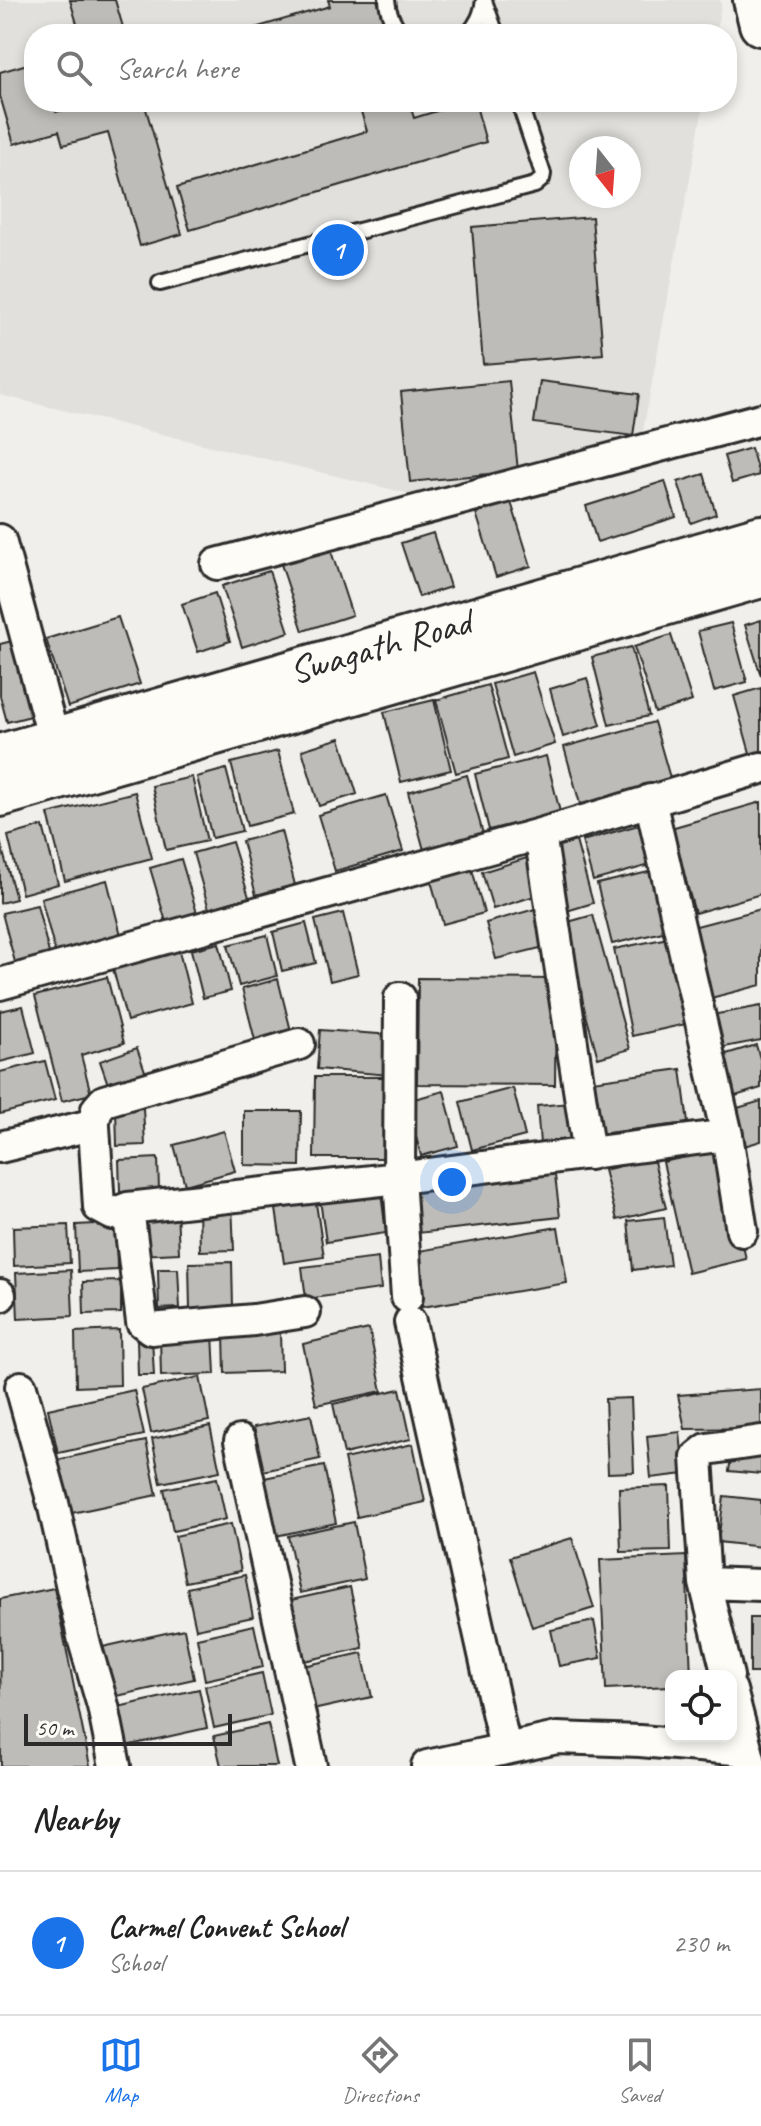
<!DOCTYPE html>
<style>
body{margin:0;font-family:Caveat,sans-serif;background:#f6f6f6;color:#222}
.controls{position:absolute;right:24px;bottom:24px;display:grid;overflow:hidden;border-radius:16px;box-shadow:0 4px 12px #0003}
.controls button{width:72px;height:72px;display:grid;place-items:center;padding:0;border:0;border-bottom:2px solid #e0e0e0;background:#fff;color:#222;font:40px sans-serif}
.compass{position:absolute;left:569px;top:136px;width:72px;height:72px;border-radius:50%;background:#fff;box-shadow:0 4px 12px #0003;rotate:163deg}
.scale{position:absolute;left:24px;bottom:20px;width:208px;box-sizing:border-box;padding-left:8px;border:4px solid #2b2b2b;border-top:0;font-size:22px;line-height:28px;white-space:nowrap;color:#2b2b2b;-webkit-text-stroke:6px #fdfcf7;paint-order:stroke}
.you{position:absolute;left:452px;top:1182px;width:28px;height:28px;margin:-20px;border:6px solid #fff;border-radius:50%;background:#1a73e8;box-shadow:0 0 0 12px #1a73e833}
.badge{display:grid;place-items:center;width:52px;height:52px;border-radius:50%;background:#1a73e8;color:#fff;font-size:26px;font-weight:700}
.pin{position:absolute;translate:-50% -50%;border:4px solid #fff;box-shadow:0 2px 8px #0006}
.list{margin:0;padding:0;list-style:none}
h2{display:flex;justify-content:space-between;align-items:center;height:104px;margin:0;padding:0 32px;font-size:34px}
h2 small{font-size:26px;font-weight:400;color:#767676}
.list li{display:grid;grid-template-columns:52px 1fr auto;gap:24px;align-items:center;box-sizing:border-box;height:144px;padding:0 32px;border-top:2px solid #e0e0e0}
.list b{display:block;font-size:30px;white-space:nowrap}
.list p{margin:0;font-size:26px;white-space:nowrap;color:#767676}
.list em{font-size:26px;font-style:normal;color:#767676}
.icon{flex:none;width:44px;height:44px;fill:none;stroke:currentColor;stroke-width:2;stroke-linecap:round;stroke-linejoin:round}
.map{position:relative;flex:none;width:761px;height:1766px;overflow:hidden}
.search{position:absolute;background:#fff;box-shadow:0 4px 12px #0003;left:24px;right:24px;top:24px;height:88px;display:flex;align-items:center;gap:20px;box-sizing:border-box;padding:0 28px;border-radius:32px;color:#767676;font-size:30px}
.sheet{height:248px;background:#fff}
nav{display:flex;justify-content:space-around;align-items:center;box-sizing:border-box;height:112px;border-top:2px solid #e0e0e0;background:#fff;font-size:22px;color:#767676}
nav a{display:grid;justify-items:center;gap:4px}
nav .on{color:#1a73e8}
.map>svg:first-child{display:block}
</style>
<div class="map">
<svg width="761" height="1766" viewBox="0 0 761 1766">
<rect width="100%" height="100%" fill="#f0efeb"/>
<filter id="ink" filterUnits="userSpaceOnUse"><feTurbulence type="fractalNoise" baseFrequency=".0125" numOctaves="2"/><feDisplacementMap in="SourceGraphic" scale="16" xChannelSelector="R" yChannelSelector="G"/><feConvolveMatrix kernelMatrix="1 2 1 2 8 2 1 2 1" color-interpolation-filters="sRGB"/></filter>
<g filter="url(#ink)">
<path fill="#e1e0dc" fill-rule="evenodd" d="M0 0H720L721 5 716 34H34V102H704L641 442 419 496 0 395ZM581 148H629V196H581Z"/>
<path fill="#bdbcb8" stroke="#2b2b2b" stroke-width="2" d="M70 0H115L125 34H80Z
M328 0H377L388 34H234L330 6Z
M34 62V102H53L56 112 90 102H144L182 234 140 246 108 133 63 145 59 131 14 144 0 96V72Z
M358 102H409L414 118 466 102H475L486 142 190 230 177 188 367 131Z
M592 217 603 354 483 364 472 227Z
M509 381 518 471 410 482 401 392Z
M540 381 639 394 633 436 534 423Z
M751 448 759 475 732 483 724 456Z
M704 474 716 514 691 523 678 482Z
M665 481 676 517 597 542 586 506Z
M511 502 531 566 496 577 476 513Z
M433 533 450 587 419 597 401 543Z
M328 542 352 615 303 631 279 558Z
M269 571 289 632 242 647 222 586Z
M215 593 230 641 198 652 182 604Z
M118 617 140 684 68 707 46 639Z
M761 620V676L745 625Z
M731 623 747 682 714 691 698 631Z
M671 635 692 701 655 713 634 647Z
M12 641 31 716 7 722 0 696V644Z
M631 647 649 716 609 725 592 657Z
M533 672 555 744 513 757 492 684Z
M587 678 601 725 563 737 550 689Z
M488 685 508 759 456 773 436 700Z
M761 688V758L752 760 734 696Z
M434 700 451 770 401 782 384 712Z
M654 722 672 785 582 811 564 747Z
M340 738 357 794 319 806 302 750Z
M278 751 294 814 247 826 231 763Z
M546 756 560 812 489 830 475 774Z
M226 769 242 831 212 838 197 777Z
M467 775 483 834 424 850 408 792Z
M192 777 207 841 166 850 152 786Z
M135 792 152 858 65 881 48 814Z
M386 795 403 851 335 871 318 815Z
M761 802V894L695 913 671 828Z
M642 824 653 864 593 881 582 841Z
M43 826 58 884 22 894 8 836Z
M281 831 295 885 256 895 242 841Z
M0 841 16 899 0 903Z
M576 841 593 903 560 913 542 851Z
M232 842 249 897 209 909 193 853Z
M530 857 541 894 493 909 482 872Z
M181 859 197 913 166 922 150 868Z
M472 869 484 913 443 924 431 881Z
M653 871 667 931 612 944 597 884Z
M107 880 121 935 55 952 41 898Z
M37 905 50 957 16 966 2 913Z
M542 907 552 945 496 959 486 923Z
M761 909V985L707 999 689 928Z
M343 913 358 974 330 981 315 920Z
M593 915 630 1049 598 1058 561 924Z
M306 923 316 963 282 971 273 932Z
M267 935 277 976 239 986 228 945Z
M673 937 690 1023 632 1036 614 949Z
M219 943 231 991 203 998 191 950Z
M179 951 192 1003 127 1021 113 969Z
M107 977 124 1043 81 1055 91 1094 62 1101 35 996Z
M418 978 556 979 555 1085 417 1084Z
M278 979 291 1031 255 1040 242 989Z
M23 1006 35 1053 0 1062V1011Z
M761 1006V1040L719 1048 712 1015Z
M320 1030 393 1035 390 1075 317 1069Z
M756 1045 761 1062V1088L726 1099 713 1058Z
M137 1048 147 1077 110 1090 100 1061Z
M45 1061 55 1100 0 1114V1072Z
M681 1069 688 1123 598 1134 592 1081Z
M315 1077H388L387 1158H314Z
M513 1088 525 1136 472 1150 460 1102Z
M444 1091 458 1146 421 1156 407 1101Z
M761 1101V1141L741 1147 731 1110Z
M570 1103 573 1141 540 1144 537 1106Z
M143 1108 145 1145 117 1146 116 1109Z
M244 1111H301L300 1166 244 1165Z
M224 1131 235 1171 185 1185 174 1145Z
M721 1149 746 1259 688 1273 663 1162Z
M158 1158 159 1190 120 1192 119 1160Z
M653 1158 666 1208 617 1220 604 1170Z
M554 1167 560 1217 418 1233 413 1183Z
M380 1185 386 1233 326 1242 319 1193Z
M232 1203 234 1250 200 1251 199 1205Z
M316 1203 324 1257 284 1263 276 1209Z
M177 1210 179 1253 139 1255 137 1211Z
M664 1217 670 1265 633 1270 628 1221Z
M116 1223 117 1270 78 1272 76 1225Z
M68 1225 70 1263 14 1266 13 1227Z
M558 1227 567 1283 422 1307 413 1252Z
M378 1258 381 1289 306 1299 302 1267Z
M232 1262 233 1307 190 1309 189 1263Z
M158 1269H178L180 1308 159 1309Z
M71 1270 73 1316 18 1319 16 1273Z
M121 1281V1313L84 1314 83 1282Z
M369 1329 382 1391 316 1405 303 1344Z
M119 1330 120 1385 76 1387 75 1332Z
M280 1331 281 1371 225 1373 224 1334Z
M213 1334 215 1374 161 1376 160 1336Z
M152 1338 154 1375H138L137 1339Z
M200 1377 209 1421 151 1433 142 1389Z
M400 1389 411 1439 344 1454 333 1404Z
M761 1389V1428L685 1429 678 1395Z
M134 1390 144 1435 58 1453 48 1409Z
M631 1398 634 1472 608 1473 605 1399Z
M311 1415 320 1459 263 1471 254 1427Z
M210 1426 220 1471 161 1483 152 1439Z
M680 1432 684 1474 651 1478 647 1436Z
M146 1441 157 1495 67 1514 56 1460Z
M413 1444 425 1502 357 1517 344 1459Z
M732 1450 761 1454V1474L729 1471Z
M324 1466 336 1523 271 1537 259 1479Z
M217 1478 226 1519 173 1531 164 1489Z
M669 1486 671 1551 621 1552 619 1488Z
M724 1496 761 1500V1547L718 1542Z
M354 1522 365 1579 300 1593 288 1536Z
M231 1524 241 1571 185 1582 175 1536Z
M572 1538 594 1608 532 1627 510 1557Z
M686 1556 691 1676H671V1686L606 1689 600 1560Z
M245 1575 253 1617 196 1629 187 1588Z
M350 1587 363 1648 295 1663 282 1602Z
M54 1588 90 1766H1L0 1599Z
M750 1618H761V1673H750Z
M594 1621 601 1658 559 1666 551 1630Z
M254 1625 263 1667 205 1680 197 1638Z
M184 1629 194 1679 108 1698 98 1648Z
M362 1653 372 1697 308 1711 299 1667Z
M262 1673 271 1715 214 1728 205 1686Z
M199 1689 207 1728 117 1748 109 1709Z
M268 1724 277 1766H221L214 1736Z"/>
<g fill="none" stroke-linecap="round" stroke-linejoin="round">
<defs>
<path id="lane" d="M387 0C388 14 393 24 402 34
M484 1 496 34
M468 34C478 24 482 14 484 0
M160 283 535 185 542 179 543 174 519 102"/>
<path id="street" d="M0 540 54 740
M217 564 761 419
M650 800 727 1135
M540 834 589 1154
M0 984 540 834 761 768
M400 998 399 1178 407 1297
M93 1125 97 1109 104 1101 299 1044
M0 1147 91 1125 94 1126 99 1207 112 1214 128 1208 399 1178 727 1135 742 1231
M128 1208 142 1322 151 1329 254 1320 305 1312
M0 1295V1296
M410 1322 505 1748
M21 1387 53 1503 84 1641 103 1706 115 1766
M240 1441 311 1766
M705 1583 761 1585
M728 1676 705 1583 697 1457 707 1449 761 1441
M731 1690 751 1766
M427 1766 557 1738 640 1741 746 1750"/>
<path id="secondary" d="M755 0 761 24
M0 756 761 537
M0 795 761 576"/>
</defs>
<use href="#lane" stroke="#2b2b2b" stroke-width="20"/>
<use href="#street" stroke="#2b2b2b" stroke-width="36"/>
<use href="#secondary" stroke="#2b2b2b" stroke-width="48"/>
<use href="#lane" stroke="#fdfcf7" stroke-width="14"/>
<use href="#street" stroke="#fdfcf7" stroke-width="30"/>
<use href="#secondary" stroke="#fdfcf7" stroke-width="42"/>
</g>
</g>
<g text-anchor="middle" dominant-baseline="central" stroke-width="8" stroke-linejoin="round" paint-order="stroke">
<g font-size="38" fill="#2b2b2b" stroke="#fdfcf7">
<text transform="translate(380 646) rotate(-16)">Swagath Road</text>
</g>
</g>
</svg>
<div class="controls">
<button><svg class="icon" aria-label="locate" viewBox="0 0 24 24"><circle cx="12" cy="12" r="6"/><path d="M12 2v4M12 18v4M2 12h4M18 12h4"/></svg></button>
</div>
<svg class="compass" viewBox="-18 -18 36 36"><path d="M0-13l5 13h-10z" fill="#e53935"/><path d="M0 13l5-13h-10z" fill="#767676"/></svg>
<div class="scale">50 m</div>
<div class="you"></div>
<div class="pin badge" style="left:338px;top:250px">1</div>
<div class="search"><svg class="icon" aria-label="search" viewBox="0 0 24 24"><circle cx="10" cy="10" r="6"/><path d="M15 15l6 6"/></svg>Search here</div>
</div>
<section class="sheet">
<h2>Nearby<small></small></h2>
<ul class="list">
<li><span class="badge">1</span><div><b>Carmel Convent School</b><p>School</p></div><em>230 m</em></li>
</ul>
</section>
<nav>
<a class="on"><svg class="icon" aria-label="map" viewBox="0 0 24 24"><path d="M3 6l6-2 6 2 6-2v14l-6 2-6-2-6 2zM9 4v14M15 6v14"/></svg>Map</a>
<a><svg class="icon" aria-label="directions" viewBox="0 0 24 24"><path d="M12 3l9 9-9 9-9-9zM9 14v-3h6M13 9l2 2-2 2"/></svg>Directions</a>
<a><svg class="icon" aria-label="saved" viewBox="0 0 24 24"><path d="M7 4h10v16l-5-4-5 4z"/></svg>Saved</a>
</nav>
